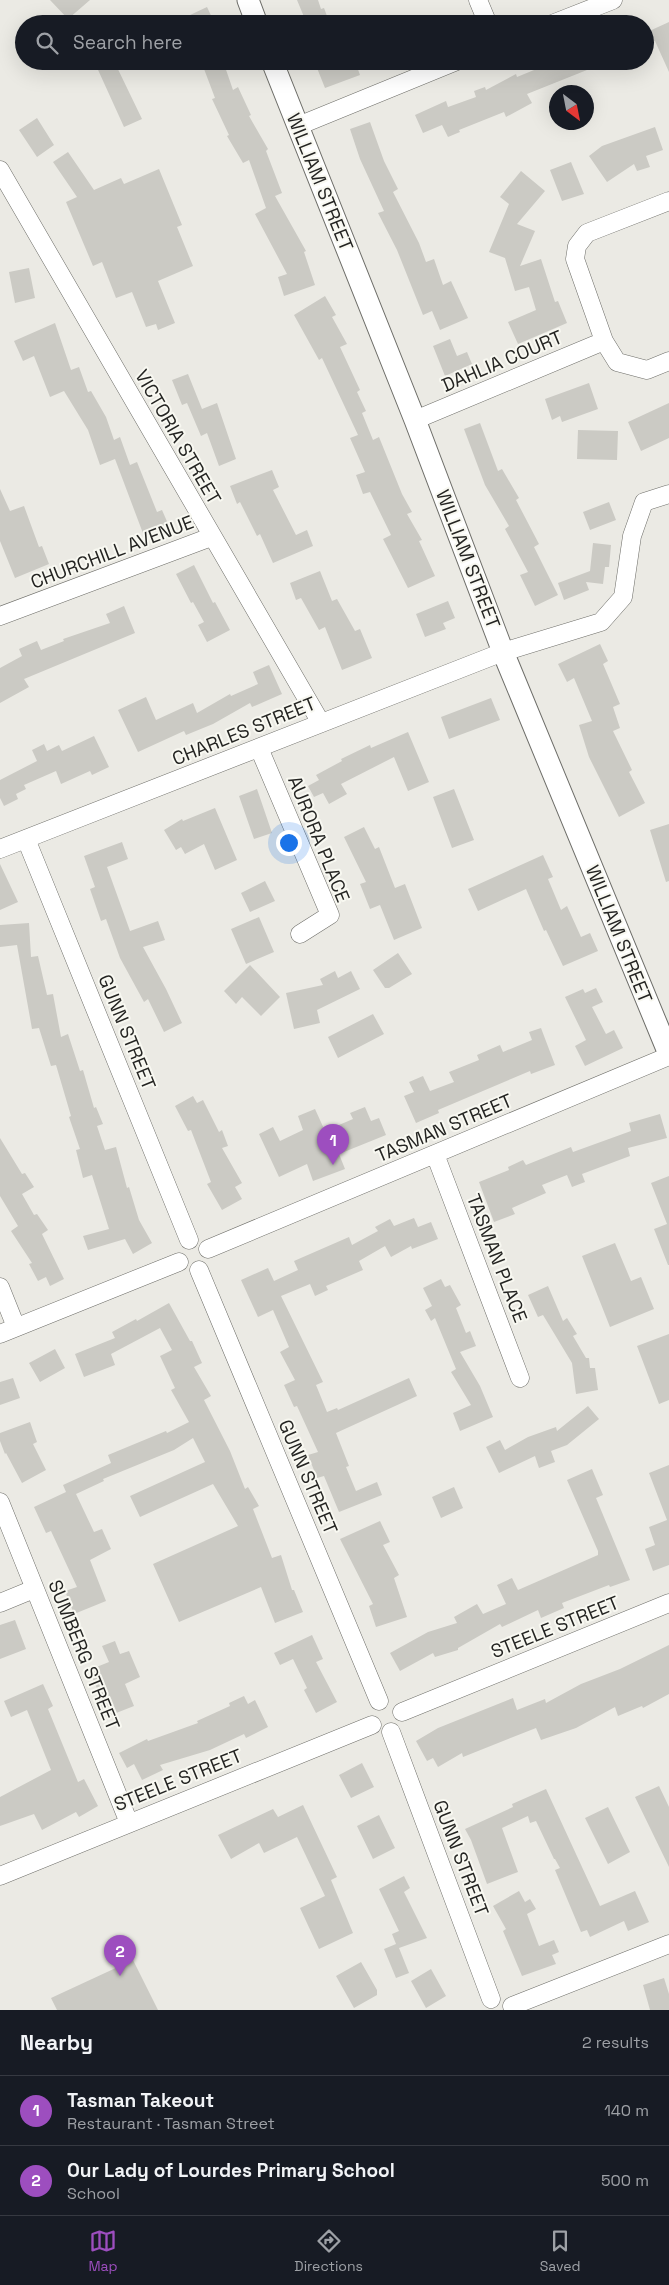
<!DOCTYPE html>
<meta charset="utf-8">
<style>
body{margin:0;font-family:"Space Grotesk",sans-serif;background:#20242c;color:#f1f3f6}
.compass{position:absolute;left:549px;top:85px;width:45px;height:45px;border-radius:50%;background:#171b24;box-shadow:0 5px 20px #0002;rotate:148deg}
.you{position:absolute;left:288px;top:842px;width:18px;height:18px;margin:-12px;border:4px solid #fff;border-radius:50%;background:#1a73e8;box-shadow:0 0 0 8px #1a73e833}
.badge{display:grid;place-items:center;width:32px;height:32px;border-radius:50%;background:#9d4ebf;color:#fff;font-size:16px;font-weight:700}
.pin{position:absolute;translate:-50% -41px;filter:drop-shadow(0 1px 2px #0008)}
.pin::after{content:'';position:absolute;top:26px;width:18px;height:15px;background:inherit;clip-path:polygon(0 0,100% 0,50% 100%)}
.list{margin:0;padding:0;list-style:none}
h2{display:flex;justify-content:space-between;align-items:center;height:65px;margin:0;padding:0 20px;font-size:21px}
h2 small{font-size:16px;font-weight:400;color:#9ea1a6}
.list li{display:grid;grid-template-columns:32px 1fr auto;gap:15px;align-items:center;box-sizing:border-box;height:70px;padding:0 20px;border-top:1px solid #363941}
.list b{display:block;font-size:19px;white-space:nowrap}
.list p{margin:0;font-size:16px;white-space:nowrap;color:#9ea1a6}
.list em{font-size:16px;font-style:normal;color:#9ea1a6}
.icon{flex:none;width:28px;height:28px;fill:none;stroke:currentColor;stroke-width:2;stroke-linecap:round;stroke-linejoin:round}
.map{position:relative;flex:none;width:669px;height:2010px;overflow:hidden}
.search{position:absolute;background:#171b24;box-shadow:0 5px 20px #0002;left:15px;right:15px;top:15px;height:55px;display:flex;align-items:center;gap:12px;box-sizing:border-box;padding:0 18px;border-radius:28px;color:#9ea1a6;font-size:19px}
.sheet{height:205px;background:#171b24}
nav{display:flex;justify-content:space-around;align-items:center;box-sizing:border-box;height:70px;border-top:1px solid #363941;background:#171b24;font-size:14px;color:#9ea1a6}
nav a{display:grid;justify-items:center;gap:2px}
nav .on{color:#9d4ebf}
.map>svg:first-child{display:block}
</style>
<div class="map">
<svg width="669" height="2010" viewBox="0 0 669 2010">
<rect width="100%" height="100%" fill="#ebeae4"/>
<path fill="#cbcac4" d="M50 0H90L68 19Z
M297 0H318L321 9 324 8 330 24H307Z
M207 7 215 24H171Z
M669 22V72L655 41 645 45V33Z
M94 61H114L142 119 124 127Z
M201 61H223L233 90 238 87 251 115 249 116 268 149 266 151 282 193 275 196 306 251 304 252 315 285 284 296 278 277 287 274 255 214 266 208 249 160 243 163 227 136 229 135 212 99 215 98Z
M336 61H355L360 75 325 88 317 68Z
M556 61 607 62 527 94 532 103 506 117 504 112 459 130 460 132 448 137 442 125 423 133 415 115 446 101 448 107 476 97 474 91 485 87 486 90 516 74 517 77Z
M37 118 54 145 37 157 19 130Z
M370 122 384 161 398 189 393 192 419 243 426 262 434 259 443 285 451 281 468 318 440 330 432 311 423 315 397 250 378 213 384 211 360 159 350 129Z
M655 127 663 150 646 156 650 167 637 171 634 164 607 182 589 156 602 146Z
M68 152 94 190 121 178 124 184 159 169 182 225 177 227 193 266 158 281 175 323 158 330 156 324 146 327 132 292 116 298 102 262 93 266 66 202 77 197 53 162Z
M571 162 584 194 562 201 550 170Z
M521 171 545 191 517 224 535 231 520 266 541 259 555 302 558 301 567 323 518 344 508 322 536 310 529 287 515 291 505 258 489 252 509 204 500 197Z
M29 268 35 298 15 303 9 272Z
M325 296 336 315 332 317 347 344 340 347 360 390 357 392 366 411 362 413 373 440 379 437 402 494 412 512 407 514 422 540 419 541 435 576 408 588 383 539 391 535 370 492 363 494 356 475 365 472 350 438 358 435 322 358 319 360 294 315Z
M55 323 71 370 79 367 88 392 91 391 106 417 114 440 120 437 130 465 137 462 157 512 162 510 169 526 144 536 115 459 100 465 88 430 64 391 50 397 34 356 23 361 14 341Z
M450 339 457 356 467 352 472 364 445 376 433 346Z
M188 374 202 409 217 403 236 459 219 466 207 433 201 436 187 403 182 405 172 380Z
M589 383 598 409 562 422 560 416 552 420 545 399Z
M669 403V438L641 451 628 422Z
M480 423 498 471 502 469 519 498 516 500 539 544 534 547 558 595 535 606 520 575 528 572 505 529 509 526 485 485 464 429Z
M578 430 618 431 617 460 577 459Z
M272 470 279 487 273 490 296 535 307 530 313 546 273 563 260 534 257 536 240 502 237 504 230 486Z
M0 489 10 511 24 506 39 547 42 546 49 564 15 578 0 541Z
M609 502 616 520 590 530 583 512Z
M593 543 611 545 609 567H605L603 584 586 582 589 590 564 600 558 583 590 571Z
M194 565 213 603 215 602 230 630 207 642 198 625 204 622 193 602 191 603 176 574Z
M320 571 332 601 337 599 355 631 360 629 372 658 342 670 325 627 319 630 301 598 296 600 290 583Z
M448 601 455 618 443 623 446 629 425 637 416 614Z
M124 606 135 633 24 679 29 687 0 703V668L22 656 19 649 37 641 41 650 64 641 63 639 110 623 106 614Z
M600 644 608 661 603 664 620 704 613 707 620 728 613 731 632 770 629 772 645 803 619 817 589 757 579 725 592 721 574 678 567 682 558 664Z
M269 665 282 694 252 707 250 703 213 724 186 735 184 731 138 752 118 710 146 697 156 720 193 703 197 713 230 694 231 696 258 684 253 672Z
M491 698 500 720 449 739 441 717Z
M408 732 429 782 408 791 394 757 341 784 347 794 329 804 323 793 314 797 308 786 319 780 316 775 342 761 341 759 370 745 371 748Z
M94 736 109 767 92 775 90 771 61 784 56 771 24 785 26 789 16 794 18 799 4 806 0 798V780L37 761 32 750 44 744 47 751 59 745 62 751Z
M257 789 272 833 254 839 239 796Z
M454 789 474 840 452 848 433 797Z
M215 808 237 860 215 870 204 844 185 854 181 847 176 850 164 830 182 819 183 821Z
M669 824V881L666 882 650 830Z
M364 827 375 849 379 847 395 888 405 884 422 928 394 940 380 905 370 909 360 884 366 882 344 837Z
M122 842 128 859 107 867 130 931 158 921 165 940 143 947 166 989 182 1023 164 1032 148 999 144 1002 120 958 106 919 101 921 90 889 95 887 84 856Z
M543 855 553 877 548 879 561 910 567 906 581 937 590 933 598 951 563 966 546 930 544 931 526 889 478 911 468 889Z
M0 864 18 902 0 910Z
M265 881 275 901 250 912 241 893Z
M259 917 274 952 246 964 231 929Z
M29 923 31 957 38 956 47 995 53 994 61 1037 68 1034 80 1071 83 1070 94 1108 96 1107 103 1124 97 1126 105 1150 116 1147 127 1188 129 1187 139 1220 152 1243 133 1254 125 1239 88 1250 83 1236 109 1229 92 1175 83 1178 76 1150 80 1149 69 1117 71 1116 56 1065 51 1066 39 1028 32 1029 17 945 0 947V925Z
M398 953 412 974 389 988H385L373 970Z
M250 965 280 997 261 1016 242 997 236 1004 224 991Z
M335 971 338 978 351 971 360 989 317 1010 320 1023 294 1029 286 993 323 985 320 979Z
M596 988 603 1002 592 1007 606 1034 614 1030 623 1048 585 1066 575 1046 586 1040 565 997 583 989 585 993Z
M373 1014 384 1034 338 1058 328 1037Z
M541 1028 555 1065 531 1074 530 1071 438 1110 439 1113 416 1123 404 1096 414 1092 409 1082 423 1076 430 1091 454 1082 449 1072 479 1060 477 1055 500 1045 503 1052 532 1040 529 1032Z
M193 1096 197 1103 203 1100 219 1132 222 1130 228 1146 222 1148 242 1183 235 1187 242 1199 222 1210 207 1184 211 1182 191 1130 188 1131 175 1106Z
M365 1107 371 1121 379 1118 386 1135 339 1154 345 1169 313 1181 307 1164 279 1177 259 1134 273 1127 280 1141 303 1130 298 1116 315 1109 325 1131 353 1119 350 1113Z
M660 1114 667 1138 628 1148 630 1156 582 1174 585 1182 572 1187 567 1175 542 1185 546 1193 512 1208 515 1214 494 1222 479 1182 509 1170 508 1167 523 1160 526 1165 571 1147 573 1152 631 1131 629 1123Z
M0 1138 22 1174 25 1173 34 1187 22 1194 34 1215 37 1214 48 1230 42 1234 64 1279 50 1286 46 1277 38 1281 29 1264 32 1263 11 1231 18 1226 0 1196Z
M669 1176V1265H668L654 1229 667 1224 651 1183Z
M414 1218 418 1227 431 1222 438 1239 412 1249 411 1246 391 1257 385 1246 359 1261 363 1270 326 1286 328 1290 315 1296 310 1284 281 1296 323 1382 316 1385 327 1412 337 1408 338 1410 409 1378 417 1396 336 1433 349 1466 346 1467 356 1491 377 1482 382 1495 339 1512 324 1476 317 1478 308 1455 318 1452 297 1406 294 1407 284 1385 295 1380 280 1352 289 1347 273 1310 258 1317 241 1280 268 1268 274 1281 298 1270 294 1261 349 1237 352 1245 378 1231 375 1227 390 1219 394 1226Z
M615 1243 631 1281 641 1277 654 1309 610 1327 582 1256Z
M441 1279 445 1287 450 1285 461 1305 456 1308 466 1333 470 1331 476 1346 460 1352 480 1386 493 1417 460 1431 453 1413 471 1405 451 1372 456 1369 435 1318 431 1321 425 1310 432 1306 423 1288Z
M548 1286 563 1321 567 1318 577 1334 573 1336 586 1358H589L590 1368H595L598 1390 576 1394 572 1363 543 1315 538 1317 528 1295Z
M169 1303 190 1341H192L202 1363 194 1367 211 1396 204 1400 230 1451 245 1489 248 1487 259 1506 253 1509 272 1558 281 1555 292 1590H294L303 1612 275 1623 261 1587 179 1622 165 1591 153 1564 238 1526 213 1484 140 1517 130 1496 205 1462 193 1438 174 1450 103 1479 104 1481 76 1494 94 1532 102 1529 111 1549 90 1560 106 1601 74 1614 65 1591 77 1587 51 1531 46 1533 34 1507 66 1492 63 1485 111 1463 108 1455 166 1431 167 1433 189 1422 171 1390 175 1388 160 1356 172 1350 160 1328 111 1354 115 1365 84 1377 75 1354 115 1338 112 1332 136 1319 137 1321Z
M669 1334V1400L659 1404 637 1346Z
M55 1349 65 1368 40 1382 29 1363Z
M13 1378 20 1398 0 1405V1382Z
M588 1406 599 1419 567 1445 551 1451 555 1462 539 1468 535 1456 499 1473 486 1447 500 1440 505 1450 528 1437 556 1427 557 1431Z
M30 1422 37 1442 33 1444 46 1470 22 1483 6 1453 5 1454 0 1441V1433Z
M669 1465V1565L653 1571 645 1549 655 1545 649 1527 667 1520 649 1473Z
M592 1469 603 1495 596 1498 630 1580 610 1587 609 1585 562 1603 564 1608 541 1618 538 1610 502 1627 500 1624 458 1648V1650L435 1657 433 1653 400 1671 390 1653 428 1632 457 1623 454 1617 477 1604 483 1614 506 1604 497 1585 512 1578 518 1590 598 1555V1551L567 1480Z
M454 1487 463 1508 441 1518 432 1497Z
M380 1521 390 1542 383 1545 399 1575 394 1578 407 1617 376 1627 369 1606 373 1604 340 1539Z
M15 1620 26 1649 0 1659V1625Z
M312 1635 323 1659 316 1662 337 1702 316 1713 304 1690 307 1688 293 1659 280 1665 274 1653Z
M115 1641 120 1654 129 1651 140 1677 125 1684 134 1706 106 1717 99 1701 102 1700 89 1670 109 1662 102 1646Z
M669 1645V1694L643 1708 642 1706 618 1716 615 1707 576 1728 541 1740 536 1728 463 1757 462 1753 438 1767 433 1758 427 1761 416 1741 438 1728 513 1698 517 1710 545 1699 546 1703 581 1684 620 1669Z
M43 1684 53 1706 48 1709 78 1782 84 1779 98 1806 79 1817 76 1812 42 1830 34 1814 0 1826V1797L51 1770 27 1710 11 1717 4 1701Z
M244 1696 248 1704 255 1700 268 1727 246 1738 244 1734 210 1750 160 1765 163 1770 142 1780 134 1764 127 1768 119 1753 147 1739 148 1741 198 1723 197 1721 230 1706 229 1703Z
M362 1763 374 1787 351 1798 339 1775Z
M659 1786 669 1807V1867L635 1797Z
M546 1789 600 1906 635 1891 649 1922 628 1931 624 1921 590 1937 587 1930 581 1932 555 1870 560 1868 555 1859H554L536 1821 530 1823 528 1816 502 1828 518 1872 487 1884 471 1840 465 1829 513 1807 512 1804Z
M303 1805 337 1877 331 1880 353 1933 319 1949 300 1908 325 1896 297 1837 264 1853 259 1843 231 1859 218 1835 273 1809 278 1817Z
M608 1807 630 1852 608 1864 585 1818Z
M379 1815 395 1848 373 1859 357 1826Z
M404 1876 410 1888 404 1892 427 1938 399 1948 409 1973 396 1978 384 1949 396 1944 392 1934 399 1931 379 1889Z
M519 1891 525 1902 530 1899 536 1909 527 1914 539 1946 554 1940 559 1952 552 1955 556 1964 522 1976 503 1931 506 1929 493 1906Z
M133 1960 158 2010H57L51 1998Z
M361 1962 377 1990V1995L354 2008 336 1976Z
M431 1969 446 1996 426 2008 411 1981Z
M664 1978 669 1994V2010H650L643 1985Z"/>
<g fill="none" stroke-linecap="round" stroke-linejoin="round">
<defs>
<path id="minor" d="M478 0 488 24
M552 24 613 0
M298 126 457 61
M0 170 321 723
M669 201 587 233 577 246 575 259 604 341 617 362 647 370 669 361
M415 420 604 341
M0 616 211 537
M259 748 330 915 300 934
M26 839 189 1240
M0 849 503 652 601 622 623 597 632 536 644 502 669 494
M435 1154 520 1378
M208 1249 669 1056
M199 1270 379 1701
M0 1287 16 1327
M0 1334 179 1262
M0 1502 129 1823
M0 1603 34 1589
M402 1712 669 1603
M391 1732 491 1999
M0 1876 372 1725
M512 2006 669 1944"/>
<path id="major" d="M248 0 257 24
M272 61 415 420 503 652 669 1054"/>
</defs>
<use href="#minor" stroke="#6e6e69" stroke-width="19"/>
<use href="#major" stroke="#6e6e69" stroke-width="23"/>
<use href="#minor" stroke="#fff" stroke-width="18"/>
<use href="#major" stroke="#fff" stroke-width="21"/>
</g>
<g text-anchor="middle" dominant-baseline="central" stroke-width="4" stroke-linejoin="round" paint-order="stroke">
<g font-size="19" fill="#242422" stroke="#f8f8f1">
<text transform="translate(320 182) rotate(68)">WILLIAM STREET</text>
<text transform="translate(502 361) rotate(-23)">DAHLIA COURT</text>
<text transform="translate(178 437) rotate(60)">VICTORIA STREET</text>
<text transform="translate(112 552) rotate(-21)">CHURCHILL AVENUE</text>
<text transform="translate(468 559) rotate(69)">WILLIAM STREET</text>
<text transform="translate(244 731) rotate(-22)">CHARLES STREET</text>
<text transform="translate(319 839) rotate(68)">AURORA PLACE</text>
<text transform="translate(619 934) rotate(68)">WILLIAM STREET</text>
<text transform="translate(127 1032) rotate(68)">GUNN STREET</text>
<text transform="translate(444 1128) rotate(-23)">TASMAN STREET</text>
<text transform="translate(497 1258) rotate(69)">TASMAN PLACE</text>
<text transform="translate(308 1477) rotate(67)">GUNN STREET</text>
<text transform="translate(555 1627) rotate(-22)">STEELE STREET</text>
<text transform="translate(84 1655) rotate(68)">SUMBERG STREET</text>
<text transform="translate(178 1780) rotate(-22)">STEELE STREET</text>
<text transform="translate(461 1858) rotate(69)">GUNN STREET</text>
</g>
</g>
</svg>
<svg class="compass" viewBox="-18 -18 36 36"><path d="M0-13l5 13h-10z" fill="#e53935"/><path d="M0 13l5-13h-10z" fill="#9ea1a6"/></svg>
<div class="you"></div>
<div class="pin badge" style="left:333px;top:1165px">1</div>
<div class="pin badge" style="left:120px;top:1976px">2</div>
<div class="search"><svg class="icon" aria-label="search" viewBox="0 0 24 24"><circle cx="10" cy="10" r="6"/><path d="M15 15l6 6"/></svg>Search here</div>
</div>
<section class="sheet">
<h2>Nearby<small>2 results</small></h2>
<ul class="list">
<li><span class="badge">1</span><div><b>Tasman Takeout</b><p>Restaurant · Tasman Street</p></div><em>140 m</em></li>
<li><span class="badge">2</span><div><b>Our Lady of Lourdes Primary School</b><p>School</p></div><em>500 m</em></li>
</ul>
</section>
<nav>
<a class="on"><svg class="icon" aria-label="map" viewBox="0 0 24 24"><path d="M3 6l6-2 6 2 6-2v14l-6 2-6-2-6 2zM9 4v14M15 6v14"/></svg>Map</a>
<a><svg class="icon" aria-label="directions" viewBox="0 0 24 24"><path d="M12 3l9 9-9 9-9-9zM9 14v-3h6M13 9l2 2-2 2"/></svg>Directions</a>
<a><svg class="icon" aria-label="saved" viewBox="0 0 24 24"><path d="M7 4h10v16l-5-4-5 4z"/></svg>Saved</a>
</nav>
